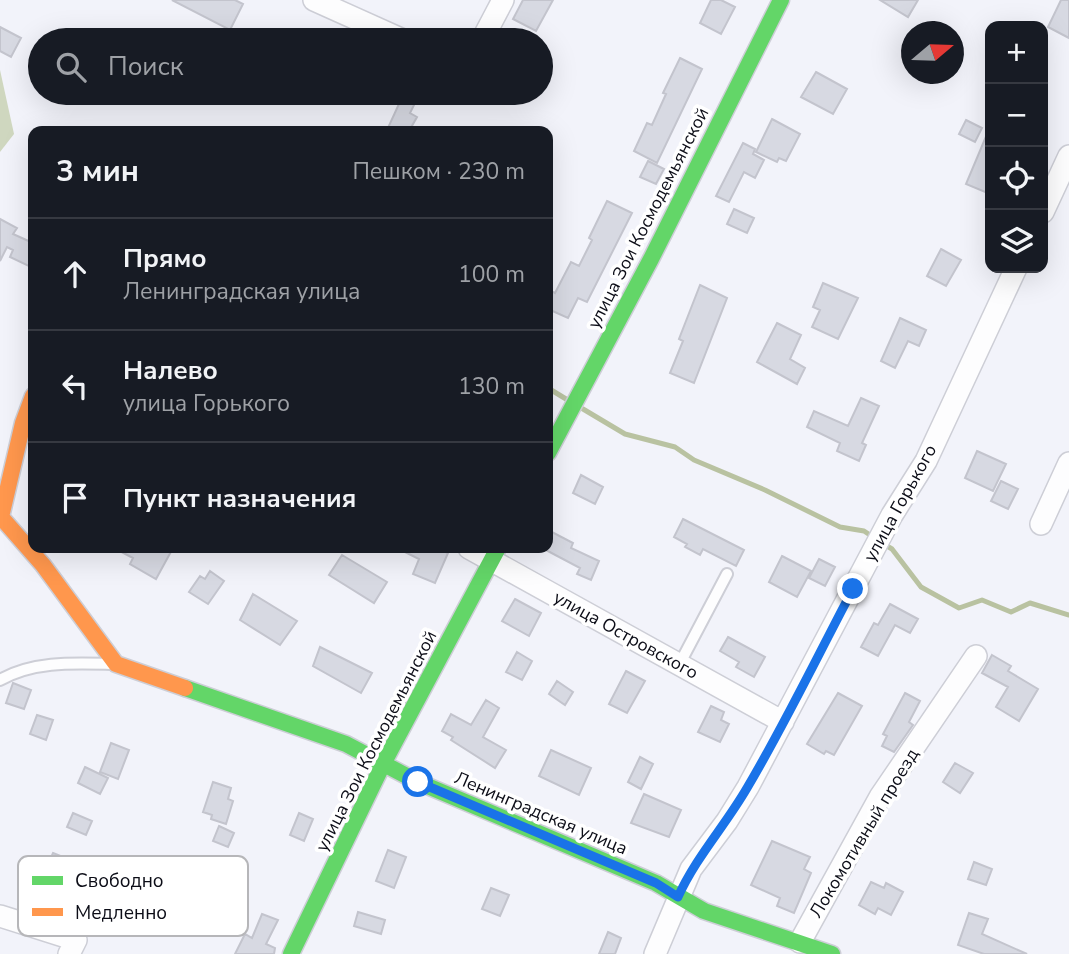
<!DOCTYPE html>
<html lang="ru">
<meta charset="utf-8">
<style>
body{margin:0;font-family:"Nunito Sans",sans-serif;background:#20242c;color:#f1f3f6}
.controls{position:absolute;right:21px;top:21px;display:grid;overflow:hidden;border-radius:14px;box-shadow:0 7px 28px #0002}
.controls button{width:63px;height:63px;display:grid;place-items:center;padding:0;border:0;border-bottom:2px solid #363941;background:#171b24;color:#f1f3f6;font:35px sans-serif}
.compass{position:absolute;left:901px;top:21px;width:63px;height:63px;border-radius:50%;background:#171b24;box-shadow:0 7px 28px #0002;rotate:71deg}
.stop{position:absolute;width:21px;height:21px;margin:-16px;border:5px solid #1a73e8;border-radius:50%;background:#fff}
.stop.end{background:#1a73e8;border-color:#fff;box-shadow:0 2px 7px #0008}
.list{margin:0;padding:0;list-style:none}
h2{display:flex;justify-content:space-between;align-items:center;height:91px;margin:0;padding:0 28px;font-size:30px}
h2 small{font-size:23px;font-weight:400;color:#9ea1a6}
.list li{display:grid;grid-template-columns:46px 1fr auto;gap:21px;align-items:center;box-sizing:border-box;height:112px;padding:0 28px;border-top:2px solid #363941}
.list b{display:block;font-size:26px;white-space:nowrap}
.list p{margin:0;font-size:23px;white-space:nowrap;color:#9ea1a6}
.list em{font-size:23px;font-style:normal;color:#9ea1a6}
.icon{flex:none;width:38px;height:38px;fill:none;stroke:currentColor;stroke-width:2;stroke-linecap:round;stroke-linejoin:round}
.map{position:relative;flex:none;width:1069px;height:954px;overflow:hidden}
.search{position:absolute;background:#171b24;box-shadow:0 7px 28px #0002;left:28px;top:28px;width:525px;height:77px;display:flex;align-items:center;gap:18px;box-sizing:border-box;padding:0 24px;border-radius:38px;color:#9ea1a6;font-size:26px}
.panel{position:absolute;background:#171b24;box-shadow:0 7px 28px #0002;left:28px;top:126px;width:525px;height:427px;border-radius:14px}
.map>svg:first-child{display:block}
</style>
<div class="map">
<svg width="1069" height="954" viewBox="0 0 1069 954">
<rect width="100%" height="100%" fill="#f2f3fa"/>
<path fill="#cfd7bf" d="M0 70 14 134 0 152Z"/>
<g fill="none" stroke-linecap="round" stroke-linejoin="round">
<path stroke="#b9c2a1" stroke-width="5" d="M548 388 566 399
M583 409 625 434 675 447 694 460 765 490 840 527 864 531 873 537
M882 543 892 549 921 587 959 608 982 600 1011 612 1030 603 1069 615"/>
</g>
<path fill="#d7d9e2" stroke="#c3c4cd" stroke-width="2" d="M172 0H235L243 4 230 30Z
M523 0H553L536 31 513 19Z
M711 0H721L735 7 721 34 700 23Z
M880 0H918L908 17Z
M1061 0H1069V38L1048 27Z
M0 27 21 38 11 57 0 51Z
M680 58 702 69 657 163 634 151 647 123 652 125 666 94 663 93Z
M816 72 847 89 833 114 801 97Z
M404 93 418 97 410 113 417 117 409 131 401 129 389 131 387 130Z
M772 119 800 134 786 161 779 158 777 162 756 152Z
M966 120 982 128 975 142 959 134Z
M990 127V194L966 184Z
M743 143 755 149 753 154 764 160 755 178 744 172 729 202 716 196Z
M648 161 664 169 656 184 640 177Z
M607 201 632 213 587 302 578 298 568 318 548 309V289L555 293 571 262 579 266 592 240 589 238Z
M734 209 754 218 747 233 727 224Z
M0 219 17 228 13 234 33 243V268L10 257 13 250 7 247 0 261Z
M941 249 961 260 946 286 927 276Z
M823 283 858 298 838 339 812 327 820 310 813 307Z
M700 285 727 298 694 383 670 373 683 341 679 339Z
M900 318 926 330 919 346 908 341 895 368 881 361Z
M777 323 801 335 790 359 805 368 797 384 757 362Z
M861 398 879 406 862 443 866 445 859 461 837 451 840 443 807 427 814 411 848 426Z
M977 451 1006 464 993 491 965 478Z
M581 475 603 487 595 504 573 493Z
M1001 481 1018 489 1008 509 991 501Z
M683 519 744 550 736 566 703 549 700 555 685 547 687 544 674 537Z
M548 530 573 543 571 548 599 561 591 580 577 574 580 568 544 549 548 548Z
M114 548H173L156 579 130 564 133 558Z
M397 548H436L448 553 435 583 413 574 419 559Z
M342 555 387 582 374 603 329 575Z
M782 556 811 571 797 597 769 582Z
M819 559 835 567 825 586 809 578Z
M210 571 224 581 208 604 189 592 200 576 205 579Z
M253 594 297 621 280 645 240 620Z
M515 599 541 613 529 636 502 621Z
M890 604 918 619 910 633 895 625 878 656 861 647 874 623 878 625Z
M728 637 765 657 754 677 736 667 739 662 720 651Z
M320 647 372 673 361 693 313 666Z
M517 652 532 661 522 680 506 672Z
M992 655 1011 666 1008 671 1038 689 1019 721 996 707 1008 687 982 673Z
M626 671 645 681 627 713 609 704Z
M557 681 573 692 565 705 549 694Z
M13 683 31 690 24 709 6 703Z
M838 693 862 706 834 755 826 751 824 754 807 744Z
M905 693 920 701 909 722 913 725 894 752 882 746 887 736 883 734Z
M486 700 499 708 483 737 506 750 495 768 451 740 453 737 442 731 451 714 471 725Z
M711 706 724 712 721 720 729 724 720 742 698 732Z
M37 715 53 720 46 740 30 734Z
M111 743 129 750 118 779 100 772Z
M551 750 591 768 579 795 539 776Z
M640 757 653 764 641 789 628 782Z
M955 763 973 773 960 793 943 782Z
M85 767 108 778 100 794 78 783Z
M213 782 231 788 228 799 233 801 226 824 211 819 212 815 203 812Z
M644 794 681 810 669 837 631 823Z
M73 813 92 821 86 835 67 827Z
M299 813 313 819 304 841 290 835Z
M219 826 234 833 228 847 213 841Z
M772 841 810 857 804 869 811 873 794 913 777 906 780 898 751 885Z
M388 850 406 857 394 888 376 881Z
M53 853 140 888 128 922 92 909 89 914 60 902 67 883 44 873Z
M974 862 992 869 986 885 968 879Z
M871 882 884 888 886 883 903 892 891 915 878 908 875 914 859 905Z
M491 888 509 895 500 916 482 909Z
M358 912 385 920 381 934 354 926Z
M969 913 988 919 982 934 1027 954H984L958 945Z
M262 914 278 920 266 944 275 948 274 954H235L245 934 252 938Z
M608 932 621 938 615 954H599Z"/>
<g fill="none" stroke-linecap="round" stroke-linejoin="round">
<defs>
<path id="lane" d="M679 665 727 574
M0 680C33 661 73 663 110 664"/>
<path id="street" d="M314 0 403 40
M482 40 503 0
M1043 212 1069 156
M1041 524 1069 463
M469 548 783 722
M0 916 76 940 69 954
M800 942 880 797 976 656
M655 954 691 869 727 821 748 787 892 515 926 461 1016 268"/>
<path id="fast" d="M548 453 651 259 781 0
M185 688 346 744 418 782 656 883 704 911 832 954
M291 954 383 764 498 548"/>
<path id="slow" d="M33 396 23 423 1 517 43 565 116 664 185 688"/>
</defs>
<use href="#lane" stroke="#cdced6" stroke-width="14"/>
<use href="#street" stroke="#cdced6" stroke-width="24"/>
<use href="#fast" stroke="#cdced6" stroke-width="19"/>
<use href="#slow" stroke="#cdced6" stroke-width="19"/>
<use href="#lane" stroke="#fdfdfe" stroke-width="10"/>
<use href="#street" stroke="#fdfdfe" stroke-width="21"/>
<use href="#fast" stroke="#63d668" stroke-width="16"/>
<use href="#slow" stroke="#ff974d" stroke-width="16"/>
</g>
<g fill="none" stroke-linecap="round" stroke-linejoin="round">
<path stroke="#1a73e8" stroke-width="9" d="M418 782 656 883 678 897C696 857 725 826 747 788 785 724 818 655 853 589"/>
</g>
<g text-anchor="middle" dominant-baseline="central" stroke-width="7" stroke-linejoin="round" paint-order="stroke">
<g font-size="18" fill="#0c0d17" stroke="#fff">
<text transform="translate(648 218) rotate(-63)">улица Зои Космодемьянской</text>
<text transform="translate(900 503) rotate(-61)">улица Горького</text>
<text transform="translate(626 635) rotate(29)">улица Островского</text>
<text transform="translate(376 741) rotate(-63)">улица Зои Космодемьянской</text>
<text transform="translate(541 813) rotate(23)">Ленинградская улица</text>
<text transform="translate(864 833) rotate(-59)">Локомотивный проезд</text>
</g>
</g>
<rect x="18" y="856" width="230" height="80" rx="10" fill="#fff" stroke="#b6b6b9" stroke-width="2"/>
<rect x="32" y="876" width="31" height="9" fill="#63d668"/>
<rect x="32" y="908" width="31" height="8" fill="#ff974d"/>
<g font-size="19" fill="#0c0d17">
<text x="75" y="887">Свободно</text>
<text x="75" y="919">Медленно</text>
</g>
</svg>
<div class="controls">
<button>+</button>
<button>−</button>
<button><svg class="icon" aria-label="locate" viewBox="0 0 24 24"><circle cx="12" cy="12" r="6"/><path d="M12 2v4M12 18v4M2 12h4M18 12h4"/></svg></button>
<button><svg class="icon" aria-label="layers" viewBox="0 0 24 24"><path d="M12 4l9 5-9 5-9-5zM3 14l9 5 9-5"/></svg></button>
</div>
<svg class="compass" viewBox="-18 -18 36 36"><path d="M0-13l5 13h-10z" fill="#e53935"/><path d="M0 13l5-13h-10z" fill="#9ea1a6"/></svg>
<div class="stop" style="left:418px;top:782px"></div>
<div class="stop end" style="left:853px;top:589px"></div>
<div class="search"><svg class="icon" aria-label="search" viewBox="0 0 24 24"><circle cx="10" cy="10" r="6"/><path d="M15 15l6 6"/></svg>Поиск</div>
<section class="panel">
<h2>3 мин<small>Пешком · 230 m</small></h2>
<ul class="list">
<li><svg class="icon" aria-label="ahead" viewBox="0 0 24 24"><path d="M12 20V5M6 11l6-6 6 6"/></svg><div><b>Прямо</b><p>Ленинградская улица</p></div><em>100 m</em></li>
<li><svg class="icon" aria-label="left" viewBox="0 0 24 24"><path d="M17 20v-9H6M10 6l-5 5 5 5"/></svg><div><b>Налево</b><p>улица Горького</p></div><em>130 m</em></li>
<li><svg class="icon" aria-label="arrive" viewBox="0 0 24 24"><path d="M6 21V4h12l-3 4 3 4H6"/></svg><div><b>Пункт назначения</b></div></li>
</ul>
</section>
</div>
